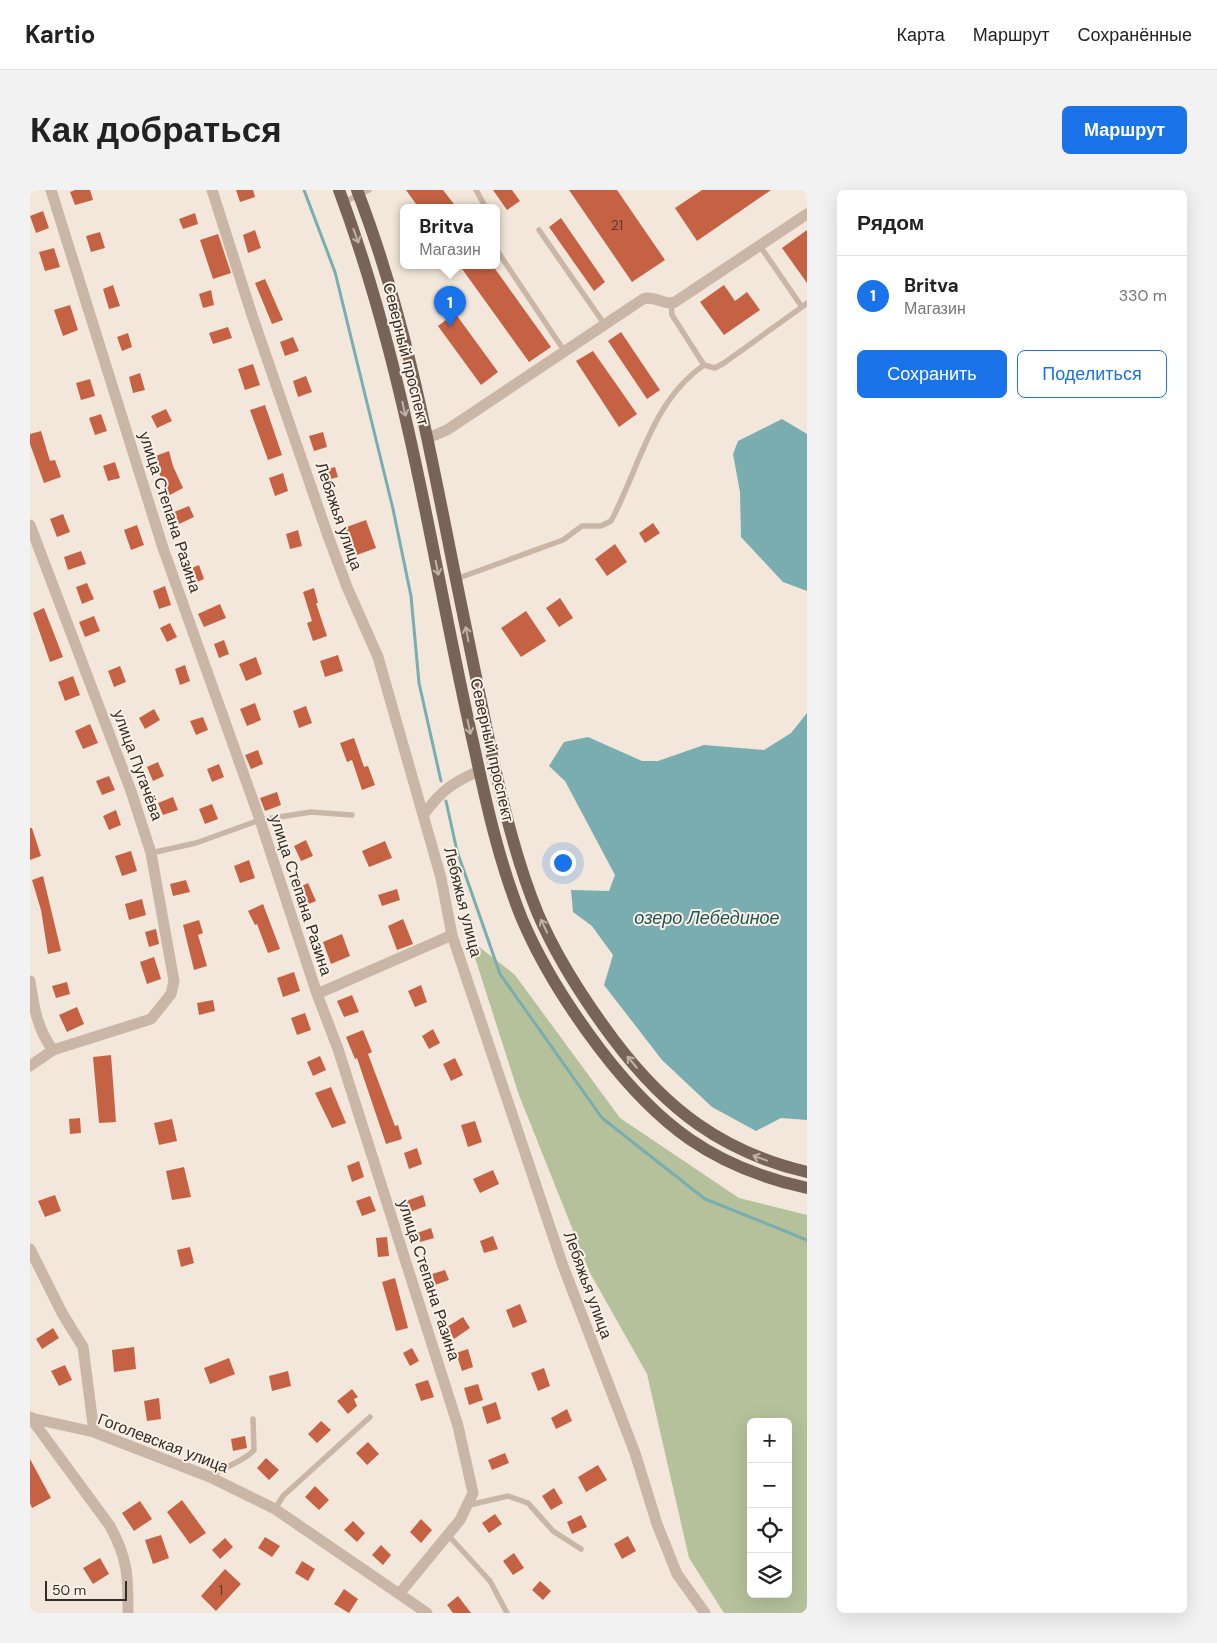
<!DOCTYPE html>
<html lang="ru">
<meta charset="utf-8">
<style>
body{margin:0;font-family:"DM Sans",sans-serif;background:#f2f2f2;color:#222}
.controls{position:absolute;right:15px;bottom:15px;display:grid;overflow:hidden;border-radius:8px;box-shadow:0 5px 20px #0002}
.controls button{width:45px;height:45px;display:grid;place-items:center;padding:0;border:0;border-bottom:1px solid #e0e0e0;background:#fff;color:#222;font:25px sans-serif}
.scale{position:absolute;left:15px;bottom:12px;width:82px;box-sizing:border-box;padding-left:5px;border:2px solid #362c27;border-top:0;font-size:14px;line-height:18px;white-space:nowrap;color:#362c27;-webkit-text-stroke:4px #f9f1e7;paint-order:stroke}
.you{position:absolute;left:532px;top:672px;width:18px;height:18px;margin:-12px;border:4px solid #fff;border-radius:50%;background:#1a73e8;box-shadow:0 0 0 8px #1a73e833}
.badge{display:grid;place-items:center;width:32px;height:32px;border-radius:50%;background:#1a73e8;color:#fff;font-size:16px;font-weight:700}
.pin{position:absolute;translate:-50% -41px;filter:drop-shadow(0 1px 2px #0008)}
.pin::after{content:'';position:absolute;top:26px;width:18px;height:15px;background:inherit;clip-path:polygon(0 0,100% 0,50% 100%)}
.popup{position:absolute;left:370px;top:14px;width:100px;height:65px;box-sizing:border-box;display:grid;place-content:center;border-radius:8px;background:#fff;filter:drop-shadow(0 1px 4px #0005);font-size:16px;white-space:nowrap;color:#767676}
.popup b{font-size:19px;color:#222}
.popup::after{content:'';position:absolute;left:50%;top:100%;margin-left:-10px;border:10px solid transparent;border-top-color:#fff}
.list{margin:0;padding:0;list-style:none}
h2{display:flex;justify-content:space-between;align-items:center;height:65px;margin:0;padding:0 20px;font-size:21px}
h2 small{font-size:16px;font-weight:400;color:#767676}
.list li{display:grid;grid-template-columns:32px 1fr auto;gap:15px;align-items:center;box-sizing:border-box;height:80px;padding:0 20px;border-top:1px solid #e0e0e0}
.list b{display:block;font-size:19px;white-space:nowrap}
.list p{margin:0;font-size:16px;white-space:nowrap;color:#767676}
.list em{font-size:16px;font-style:normal;color:#767676}
.actions{display:flex;gap:10px;padding:15px 20px}
.actions a{flex:1;padding:11px 0;border:1px solid #1a73e8;border-radius:8px;text-align:center;font-size:18px;color:#1a73e8}
.actions .main{background:#1a73e8;color:#fff}
.icon{flex:none;width:28px;height:28px;fill:none;stroke:currentColor;stroke-width:2;stroke-linecap:round;stroke-linejoin:round}
.map{position:relative;flex:none;width:777px;height:1423px;overflow:hidden;border-radius:8px}
header{display:flex;align-items:center;gap:30px;box-sizing:border-box;height:70px;padding:0 25px;background:#fff;border-bottom:1px solid #e0e0e0}
header strong{font-size:24px}
nav{display:flex;gap:28px;margin-inline-start:auto;font-size:18px}
.intro{display:flex;align-items:center;justify-content:space-between;box-sizing:border-box;height:120px;padding:0 30px}
h1{margin:0;font-size:35px}
.button{padding:12px 22px;border-radius:8px;background:#1a73e8;color:#fff;font-size:18px;font-weight:700}
main{display:flex;gap:30px;padding:0 30px}
aside{flex:1;background:#fff;border-radius:8px;box-shadow:0 5px 20px #0002}
.map>svg:first-child{display:block}
</style>
<header>
<strong>Kartio</strong>
<nav><a>Карта</a><a>Маршрут</a><a>Сохранённые</a></nav>
</header>
<div class="intro"><h1>Как добраться</h1><a class="button">Маршрут</a></div>
<main>
<div class="map">
<svg width="777" height="1423" viewBox="0 0 777 1423">
<rect width="100%" height="100%" fill="#f2e7da"/>
<path fill="#b4c19a" fill-rule="evenodd" d="M439 749 485 785 590 928 709 1008 777 1025V1423H694L659 1368 617 1184 560 1083 489 905ZM721 1232H758V1404H721Z"/>
<path fill="#79adaf" d="M752 229 777 244V401L753 392 711 347 710 302 703 264 708 251Z
M777 523V930L751 928 726 941 682 917 632 870 574 795 583 765 562 736 543 722 541 700 579 701 585 685 535 591 519 576 534 552 558 547 612 571H628L674 555 734 560 761 543Z"/>
<g fill="none" stroke-linecap="round" stroke-linejoin="round">
<path stroke="#79adaf" stroke-width="3" d="M274 0 305 82 363 319 381 406 389 493 411 591
M416 611 427 661 470 784 572 928 675 1009 777 1050"/>
</g>
<path fill="#c66244" d="M45 0H60L63 10 45 15 40 2Z
M206 0H223L225 7 210 12Z
M376 0H413L427 18H389Z
M463 0H482L490 11 477 20Z
M539 0H587L635 70 602 92Z
M672 0H741L667 51 645 18Z
M13 21 19 38 6 43 0 26Z
M165 23 168 34 153 39 149 29Z
M531 28 575 92 564 101 519 37Z
M225 40 231 58 218 63 213 45Z
M777 40V93L752 58Z
M70 42 75 58 61 62 56 46Z
M188 44 201 83 183 89 170 50Z
M24 58 30 77 15 81 9 62Z
M430 76H463L521 157 499 172Z
M235 89 253 130 242 134 225 93Z
M83 95 90 116 79 119 73 99Z
M694 95 705 111 717 102 730 120 694 145 670 112Z
M181 100 184 115 173 118 169 104Z
M40 115 48 140 33 146 24 120Z
M425 123 468 182 451 195 408 136Z
M198 137 202 148 183 154 179 143Z
M591 142 630 200 617 209 578 151Z
M98 143 102 157 92 161 87 147Z
M263 147 269 161 255 166 250 152Z
M563 161 607 224 589 237 546 171Z
M223 174 230 195 215 200 208 179Z
M110 183 115 200 103 203 99 187Z
M276 186 282 202 268 207 263 191Z
M60 189 65 206 51 210 46 193Z
M235 215 252 265 238 270 220 220Z
M136 219 142 231 127 238 121 226Z
M71 224 77 241 65 245 59 228Z
M11 241 20 271 25 270 31 287 14 293 0 254V244Z
M293 242 297 257 284 261 279 246Z
M139 261 143 276 153 298 138 306 123 267Z
M85 272 90 288 78 291 73 276Z
M305 277 308 287 297 290 294 280Z
M253 283 258 301 245 306 239 288Z
M159 316 164 327 149 334 144 322Z
M33 324 40 342 27 347 20 329Z
M336 330 346 358 324 366 314 338Z
M623 333 630 343 615 353 609 343Z
M107 335 114 355 101 360 94 340Z
M268 340 272 356 260 359 256 344Z
M585 354 597 372 577 386 565 369Z
M51 361 56 374 38 380 34 367Z
M169 375 174 389 165 393 159 379Z
M57 393 64 409 52 414 46 397Z
M135 396 141 415 129 419 123 401Z
M284 398 288 413H286L297 446 283 451 277 433 282 431 273 402Z
M530 408 543 428 529 437 516 418Z
M190 414 196 428 174 437 168 424Z
M14 418 33 467 20 472 3 423Z
M496 421 516 451 491 467 471 438Z
M64 426 70 441 55 447 49 432Z
M140 433 147 447 137 452 130 438Z
M194 450 199 464 189 468 184 454Z
M308 465 313 481 295 487 290 471Z
M226 467 232 484 216 491 209 474Z
M155 475 160 491 150 495 145 479Z
M90 476 96 492 84 497 78 481Z
M43 486 50 505 35 511 28 492Z
M225 513 231 530 217 536 210 519Z
M276 516 282 533 269 538 263 521Z
M124 519 130 530 115 539 109 528Z
M173 527 178 540 166 545 160 531Z
M60 534 68 553 53 559 45 541Z
M324 548 334 577 338 576 345 595 332 600 322 570 317 572 310 553Z
M228 560 233 574 221 579 215 565Z
M128 572 134 586 123 591 117 577Z
M189 574 194 587 182 592 177 579Z
M79 586 85 600 72 605 66 591Z
M247 602 251 615 235 621 230 608Z
M143 607 148 620 133 625 128 613Z
M182 614 188 629 175 634 169 619Z
M86 620 91 635 79 640 73 626Z
M0 638H2L11 666 0 670Z
M276 650 283 666 271 671 264 656Z
M355 651 362 668 339 677 332 661Z
M101 661 107 681 92 686 85 666Z
M219 670 225 688 210 693 204 676Z
M13 686 31 761 18 764 11 720 2 690Z
M156 690 160 702 143 706 140 694Z
M278 693 286 711 272 717 264 700Z
M367 699 370 710 352 716 348 705Z
M112 709 116 725 99 730 95 714Z
M233 714 250 759 238 763 227 734 225 735 218 721Z
M373 729 383 754 367 760 358 736Z
M169 730 173 743 168 745 177 776 164 780 153 735Z
M126 739 129 754 119 757 115 742Z
M312 744 320 766 301 774 293 752Z
M124 767 131 789 117 794 110 772Z
M264 782 270 801 253 807 247 788Z
M37 792 40 804 26 808 22 796Z
M391 795 397 812 385 817 378 801Z
M322 805 329 822 314 827 307 811Z
M183 810 185 821 169 825 167 813Z
M47 817 54 834 37 842 29 825Z
M275 823 281 840 267 845 261 828Z
M403 839 410 853 399 859 392 846Z
M333 840 342 862 338 864 365 936 368 935 372 949 356 954 327 868 325 869 316 847Z
M81 865 86 932 69 933 63 867Z
M290 866 296 880 283 886 277 872Z
M425 868 433 885 421 891 413 874Z
M301 897 316 933 302 938 285 903Z
M50 928 51 943 40 944 39 929Z
M142 929 147 951 129 955 124 933Z
M445 931 452 952 438 957 431 935Z
M387 958 392 974 379 979 374 963Z
M329 971 334 987 322 992 317 976Z
M154 977 161 1007 142 1010 136 981Z
M463 980 469 994 450 1003 443 989Z
M25 1005 31 1021 15 1027 8 1011Z
M393 1005 396 1016 380 1022 376 1011Z
M340 1006 346 1021 332 1026 326 1011Z
M401 1038 404 1048 390 1052 387 1043Z
M463 1046 468 1059 454 1063 450 1051Z
M357 1047 359 1066 348 1067 346 1048Z
M160 1057 164 1073 151 1077 147 1060Z
M415 1080 419 1090 405 1095 402 1084Z
M365 1088 378 1138 366 1141 352 1092Z
M490 1114 497 1132 483 1138 476 1120Z
M433 1127 440 1138 424 1149 417 1137Z
M23 1138 29 1148 12 1159 6 1149Z
M104 1157 106 1179 84 1182 82 1160Z
M382 1158 389 1171 380 1176 373 1163Z
M438 1159 443 1177 432 1181 426 1163Z
M199 1168 205 1184 180 1194 174 1178Z
M35 1175 42 1190 29 1196 21 1181Z
M514 1178 520 1196 508 1201 501 1183Z
M258 1181 261 1196 242 1201 239 1186Z
M398 1190 404 1207 391 1211 385 1194Z
M448 1194 453 1210 439 1215 434 1198Z
M322 1199 328 1207 324 1209 327 1216 318 1224 307 1211Z
M129 1208 131 1229 117 1231 114 1211Z
M466 1212 471 1229 457 1234 452 1217Z
M537 1219 542 1231 526 1239 521 1228Z
M291 1231 301 1240 287 1253 278 1244Z
M215 1246 217 1258 203 1261 201 1249Z
M338 1252 349 1264 337 1275 326 1263Z
M475 1263 479 1273 462 1280 458 1270Z
M236 1268 249 1280 239 1290 227 1278Z
M0 1269 21 1308 2 1318 0 1313Z
M568 1275 577 1290 556 1302 548 1287Z
M285 1296 299 1310 289 1320 275 1307Z
M524 1298 533 1313 521 1320 512 1306Z
M152 1310 176 1343 160 1354 137 1322Z
M110 1311 122 1329 104 1341 92 1323Z
M465 1324 472 1334 459 1343 452 1333Z
M551 1325 557 1337 542 1344 537 1332Z
M391 1329 402 1340 391 1353 380 1342Z
M323 1331 335 1343 327 1352 314 1340Z
M131 1345 139 1368 123 1374 115 1350Z
M598 1346 606 1361 592 1369 584 1354Z
M235 1347 250 1356 242 1367 228 1358Z
M195 1348 203 1357 190 1369 182 1360Z
M351 1355 361 1365 353 1375 342 1365Z
M484 1363 494 1378 483 1385 473 1371Z
M70 1368 79 1384 63 1394 53 1378Z
M272 1371 285 1379 278 1391 265 1383Z
M195 1379 211 1394 186 1421 171 1406Z
M510 1391 521 1401 513 1410 502 1400Z
M314 1399 328 1409 319 1423 304 1414Z
M428 1406 441 1423H423L417 1415Z"/>
<g fill="none" stroke-linecap="round" stroke-linejoin="round">
<path stroke="#cab6a6" stroke-width="5.5" d="M446 0 456 18
M314 12 339 0
M509 40 575 135
M730 56 772 117 777 113
M466 59 535 162
M674 175 685 178 694 173 772 117
M426 389 533 350 552 336H571L581 331C610 277 621 212 674 175L642 125 641 113
M121 663 166 653 230 630 281 622 322 625
M180 1287C194 1276 212 1273 224 1260L223 1229
M439 1315 478 1306 498 1313 523 1341 551 1359
M245 1319 253 1306 340 1227
M418 1345 460 1391 477 1423"/>
<path stroke="#cab6a6" stroke-width="11" d="M21 0 133 358 230 630 287 804 308 859 428 1236 443 1303 430 1330 369 1404
M182 0 222 125 298 346 317 397 348 467 411 688 422 745 533 1076 605 1263 627 1334 647 1384 675 1423
M398 248 417 240 613 109C625 105 634 116 645 112L777 24
M0 335 101 601 121 663 144 791 141 804 121 829 23 860 0 876
M394 624C411 601 423 592 449 581
M0 791C4 817 7 839 23 860
M287 804 422 745
M0 1059 32 1123 53 1157 64 1242
M0 1227 80 1336C98 1369 98 1386 98 1423
M1 1228 64 1242 180 1287 245 1319 397 1423"/>
<path stroke="#786358" stroke-width="12" d="M309 0C350 110 376 223 399 338 414 412 428 487 445 561 457 617 470 675 492 729 512 776 539 818 570 859 628 935 682 977 777 998
M327 0C374 121 398 249 423 375 436 438 449 502 462 565 474 618 487 673 508 724 528 770 554 810 584 850 636 919 692 962 777 982"/>
</g>
<defs><path id="oneway-shaft" d="M-6 0H5M1.5-3L5.5 0L1.5 3" fill="none" stroke-width="1.6" stroke-linecap="round" stroke-linejoin="round" transform="scale(1.25)"/></defs>
<g stroke="#bfb1a7">
<use href="#oneway-shaft" transform="translate(326 46) rotate(70)"/>
<use href="#oneway-shaft" transform="translate(374 219) rotate(77)"/>
<use href="#oneway-shaft" transform="translate(407 378) rotate(79)"/>
<use href="#oneway-shaft" transform="translate(437 444) rotate(-101)"/>
<use href="#oneway-shaft" transform="translate(439 537) rotate(78)"/>
<use href="#oneway-shaft" transform="translate(514 736) rotate(-115)"/>
<use href="#oneway-shaft" transform="translate(602 872) rotate(-130)"/>
<use href="#oneway-shaft" transform="translate(730 968) rotate(-160)"/>
</g>
<g text-anchor="middle" dominant-baseline="central" stroke-width="4" stroke-linejoin="round" paint-order="stroke">
<g font-size="14" fill="#5a3a2e">
<text x="587" y="35">21</text>
<text x="191" y="1400">1</text>
</g>
<g font-size="16" fill="#362c27" stroke="#f9f1e7">
<text transform="translate(376 164) rotate(76)">Северный проспект</text>
<text transform="translate(140 322) rotate(72)">улица Степана Разина</text>
<text transform="translate(309 326) rotate(71)">Лебяжья улица</text>
<text transform="translate(462 560) rotate(77)">Северный проспект</text>
<text transform="translate(108 575) rotate(70)">улица Пугачёва</text>
<text transform="translate(271 705) rotate(72)">улица Степана Разина</text>
<text transform="translate(433 712) rotate(76)">Лебяжья улица</text>
<text transform="translate(399 1090) rotate(72)">улица Степана Разина</text>
<text transform="translate(558 1095) rotate(70)">Лебяжья улица</text>
<text transform="translate(133 1253) rotate(21)">Гоголевская улица</text>
</g>
<g font-size="18" font-style="italic" fill="#1d5457" stroke="#f9f1e7">
<text x="677" y="728">озеро Лебединое</text>
</g>
</g>
</svg>
<div class="controls">
<button>+</button>
<button>−</button>
<button><svg class="icon" aria-label="locate" viewBox="0 0 24 24"><circle cx="12" cy="12" r="6"/><path d="M12 2v4M12 18v4M2 12h4M18 12h4"/></svg></button>
<button><svg class="icon" aria-label="layers" viewBox="0 0 24 24"><path d="M12 4l9 5-9 5-9-5zM3 14l9 5 9-5"/></svg></button>
</div>
<div class="scale">50 m</div>
<div class="you"></div>
<div class="pin badge" style="left:420px;top:137px">1</div>
<div class="popup"><b>Britva</b>Магазин</div>
</div>
<aside>
<h2>Рядом<small></small></h2>
<ul class="list">
<li><span class="badge">1</span><div><b>Britva</b><p>Магазин</p></div><em>330 m</em></li>
</ul>
<div class="actions"><a class="main">Сохранить</a><a>Поделиться</a></div>
</aside>
</main>
